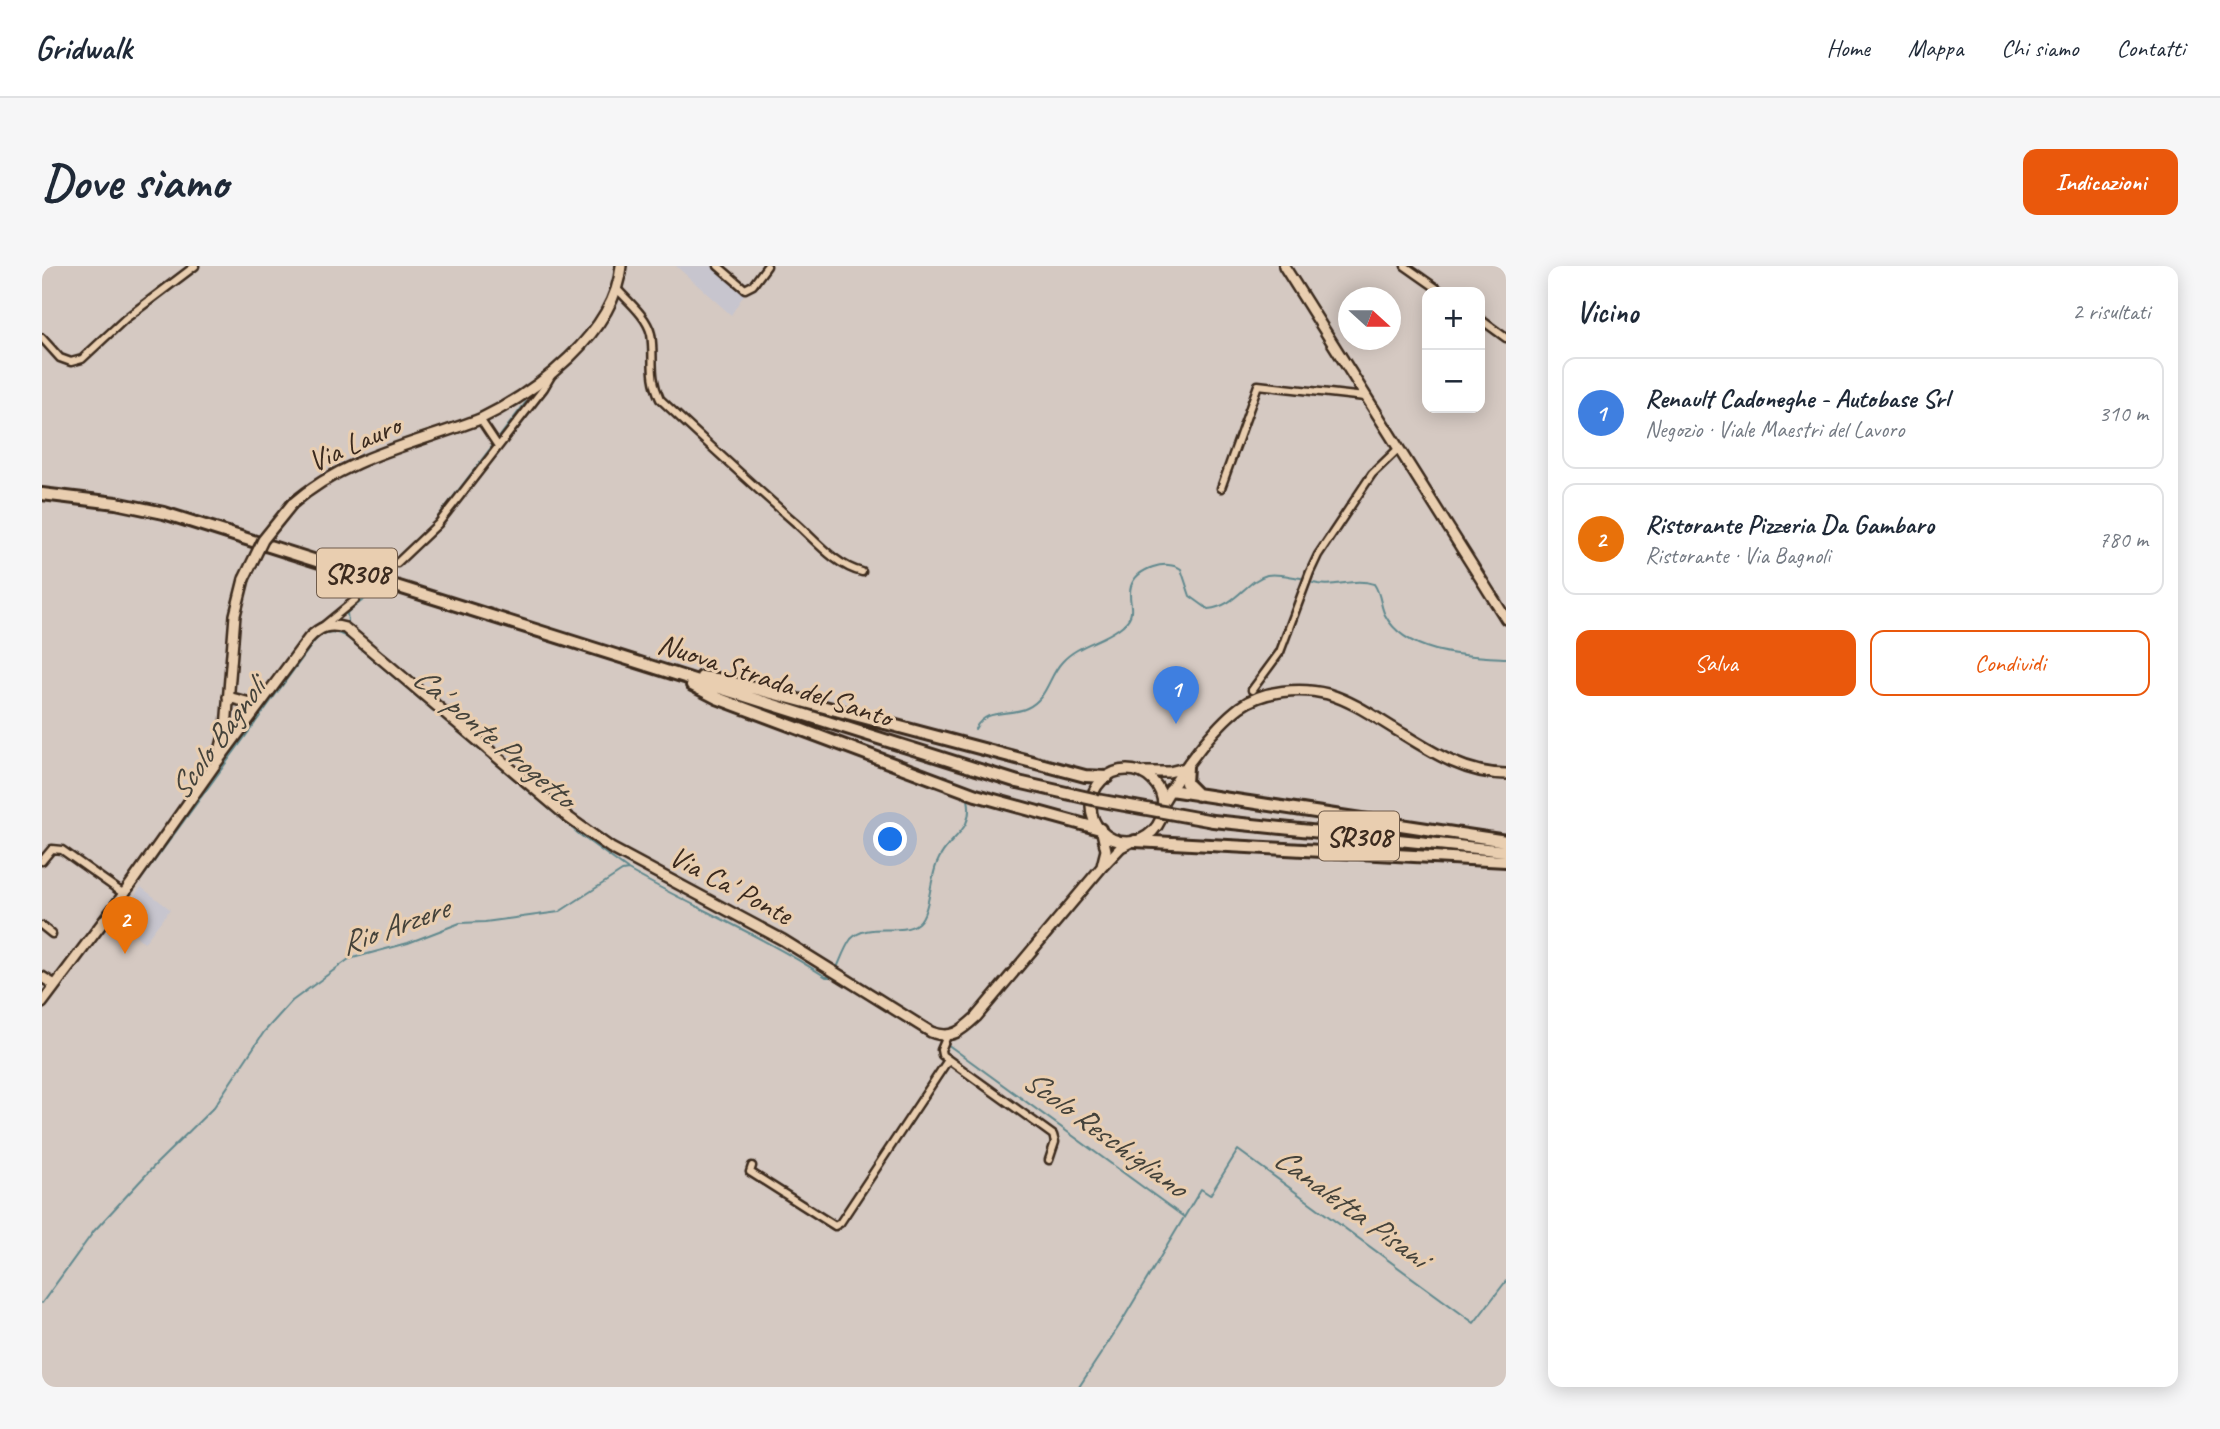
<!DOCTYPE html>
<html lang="it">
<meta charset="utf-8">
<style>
body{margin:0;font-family:Caveat,sans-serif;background:#f6f6f7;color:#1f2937}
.controls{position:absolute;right:21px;top:21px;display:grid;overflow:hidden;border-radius:14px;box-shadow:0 4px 18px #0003}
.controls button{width:63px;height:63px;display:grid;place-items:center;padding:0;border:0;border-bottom:2px solid #e0e1e3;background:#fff;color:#1f2937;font:35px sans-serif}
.compass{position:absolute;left:1296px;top:21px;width:63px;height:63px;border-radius:50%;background:#fff;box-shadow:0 4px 18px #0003;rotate:111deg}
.you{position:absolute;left:849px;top:574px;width:24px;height:24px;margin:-18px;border:5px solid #fff;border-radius:50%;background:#1a73e8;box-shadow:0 0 0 10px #1a73e833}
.badge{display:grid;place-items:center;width:46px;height:46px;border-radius:50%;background:#ea580c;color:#fff;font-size:23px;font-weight:700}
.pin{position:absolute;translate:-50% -58px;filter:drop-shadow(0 2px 4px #0008)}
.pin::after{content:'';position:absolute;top:37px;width:24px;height:21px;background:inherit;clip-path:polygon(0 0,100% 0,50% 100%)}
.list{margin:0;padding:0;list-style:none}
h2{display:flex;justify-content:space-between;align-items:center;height:91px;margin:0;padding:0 28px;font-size:30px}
h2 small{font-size:23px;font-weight:400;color:#747a83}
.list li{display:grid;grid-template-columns:46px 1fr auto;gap:21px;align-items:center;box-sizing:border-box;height:112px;margin:0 14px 14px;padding:0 14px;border:2px solid #e0e1e3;border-radius:14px}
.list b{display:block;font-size:26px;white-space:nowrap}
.list p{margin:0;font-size:23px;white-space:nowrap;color:#747a83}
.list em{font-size:23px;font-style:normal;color:#747a83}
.actions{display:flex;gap:14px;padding:21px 28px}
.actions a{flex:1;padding:16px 0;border:2px solid #ea580c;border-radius:14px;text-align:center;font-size:24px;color:#ea580c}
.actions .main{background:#ea580c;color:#fff}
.map{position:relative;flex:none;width:1464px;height:1121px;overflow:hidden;border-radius:14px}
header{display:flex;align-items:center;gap:42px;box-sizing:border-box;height:98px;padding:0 35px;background:#fff;border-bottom:2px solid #e0e1e3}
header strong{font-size:33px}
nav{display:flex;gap:38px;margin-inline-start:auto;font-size:24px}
.intro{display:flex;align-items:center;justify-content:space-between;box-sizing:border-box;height:168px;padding:0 42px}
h1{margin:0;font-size:49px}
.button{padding:18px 32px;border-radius:14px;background:#ea580c;color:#fff;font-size:24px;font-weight:700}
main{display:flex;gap:42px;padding:0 42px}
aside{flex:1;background:#fff;border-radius:14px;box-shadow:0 4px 18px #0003}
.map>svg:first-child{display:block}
</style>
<header>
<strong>Gridwalk</strong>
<nav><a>Home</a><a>Mappa</a><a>Chi siamo</a><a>Contatti</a></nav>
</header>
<div class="intro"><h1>Dove siamo</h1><a class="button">Indicazioni</a></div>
<main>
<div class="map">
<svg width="1464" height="1121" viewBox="0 0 1464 1121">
<rect width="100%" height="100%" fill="#d5c9c2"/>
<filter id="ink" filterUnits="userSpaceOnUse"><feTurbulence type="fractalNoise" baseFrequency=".0143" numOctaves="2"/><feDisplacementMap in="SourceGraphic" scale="14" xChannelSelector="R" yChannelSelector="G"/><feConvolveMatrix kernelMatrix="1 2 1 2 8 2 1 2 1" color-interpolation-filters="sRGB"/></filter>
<g filter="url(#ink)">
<path fill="#c7c5ce" d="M634 0H672L703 27 689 49Z
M99 621 128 643 102 677 76 653Z"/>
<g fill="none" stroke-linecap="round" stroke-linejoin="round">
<path stroke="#61898e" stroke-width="2" d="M455 174 484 136
M395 252 451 179
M1271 317C1292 323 1311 311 1332 318 1339 328 1338 339 1343 349 1364 389 1425 390 1464 392
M306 356 305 347 308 344 333 325
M933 463C944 441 966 451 985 442 1006 432 1006 411 1020 396 1035 379 1058 376 1076 363 1099 347 1084 338 1089 320 1095 302 1125 293 1139 303L1148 330 1166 343C1195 340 1203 315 1225 309 1236 307 1249 311 1259 312
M98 615 272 376C282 363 295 364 307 373L538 569 585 603
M795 702C799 693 803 681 809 673 825 655 859 671 876 657 888 647 888 612 895 597 905 570 933 567 926 533
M905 778 1142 951
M0 1037 52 965 114 898 172 841 222 766 250 735 307 693 366 677 418 657 443 656 517 646 580 605 586 604C651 641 721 670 784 711H790L816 726
M1037 1121 1077 1060 1159 923 1168 929 1196 884 1432 1057 1464 1015"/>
<defs>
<path id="street" d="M676 0 703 23 711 19 725 0
M1363 0 1400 26
M576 24C587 36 605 51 609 68 613 92 606 108 618 133 663 175 708 217 755 258 774 275 794 300 820 306
M1438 53 1464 72
M0 72 18 92 29 96 40 93 83 53 153 0
M438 153 456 180
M1179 222 1216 119 1323 131
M355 297 396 258 502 122 509 110
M280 361 313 334
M1210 424 1238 386 1268 306 1276 289 1330 208 1356 183
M0 595 10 583 20 584 82 628
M0 660 10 668
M905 770 899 784 900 789 1011 869 1013 876 1007 894
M710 900 708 906 793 960 798 957 906 794"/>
<path id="secondary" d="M1242 0 1464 353
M250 238C303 191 373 178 438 153 494 126 573 67 579 0
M186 431 212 438 221 434
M175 496 267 372C278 361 287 357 303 362L527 552 569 582 741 674 889 766C909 774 919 765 934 751L1059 602 1079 581 1089 576
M1049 540a36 36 0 1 1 72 0a36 36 0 1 1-72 0Z
M1102 506H1127L1143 502
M1121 536C1138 507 1171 461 1198 441 1221 424 1259 421 1286 428 1313 436 1337 454 1361 468 1393 488 1425 508 1464 508
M1060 600 1064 584 1060 566
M0 711 13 719
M0 737 76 636 175 496 184 462 193 349 202 313"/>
<path id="highway" d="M0 228 74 237 122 247 976 516
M660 411 681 414 1043 510 1065 511
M650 419 675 432 934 529 1058 563
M1145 501 1144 517 1156 529
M1128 524 1464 575
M1171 555 1464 585
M1093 575 1464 595"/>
</defs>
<use href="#street" stroke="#3b2a1e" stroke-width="11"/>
<use href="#secondary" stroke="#3b2a1e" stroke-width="14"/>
<use href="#highway" stroke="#3b2a1e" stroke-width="16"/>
<use href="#street" stroke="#e9ceb0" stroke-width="6"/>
<use href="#secondary" stroke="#e9ceb0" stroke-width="9"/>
<use href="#highway" stroke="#e9ceb0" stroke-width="10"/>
<defs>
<path id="secondary-bridge" d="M202 313 221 274 250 238"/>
<path id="highway-bridge" d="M976 516 1055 534 1171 555"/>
</defs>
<use href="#secondary-bridge" stroke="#3b2a1e" stroke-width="14" stroke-linecap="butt"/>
<use href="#highway-bridge" stroke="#3b2a1e" stroke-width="16" stroke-linecap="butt"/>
<use href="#secondary-bridge" stroke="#e9ceb0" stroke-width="9"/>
<use href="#highway-bridge" stroke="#e9ceb0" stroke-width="10"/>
</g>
</g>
<g text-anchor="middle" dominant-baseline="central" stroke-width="6" stroke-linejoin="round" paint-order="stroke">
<g fill="#e9ceb0" stroke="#6f5b4a" stroke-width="2">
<rect x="275" y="282.5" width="80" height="49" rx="5"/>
<rect x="1277" y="545.5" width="80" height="49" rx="5"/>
</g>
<g font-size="28" font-weight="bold" fill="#3b2a1e">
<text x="315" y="307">SR308</text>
<text x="1317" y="570">SR308</text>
</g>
<g font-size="30" fill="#3b2a1e" stroke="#e9ceb0">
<text transform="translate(312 177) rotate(-24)">Via Lauro</text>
<text transform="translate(733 414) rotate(18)">Nuova Strada del Santo</text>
<text transform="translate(689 619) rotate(28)">Via Ca' Ponte</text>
</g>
<g font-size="32" font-style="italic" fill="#44423a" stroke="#e9ceb0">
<text transform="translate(452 471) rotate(40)">Ca' ponte Progetto</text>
<text transform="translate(175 473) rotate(-54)">Scolo Bagnoli</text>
<text transform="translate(352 660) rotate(-20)">Rio Arzere</text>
<text transform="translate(1063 867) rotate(36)">Scolo Reschigliano</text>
<text transform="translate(1309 941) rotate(36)">Canaletta Pisani</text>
</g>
</g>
</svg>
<div class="controls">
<button>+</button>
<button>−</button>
</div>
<svg class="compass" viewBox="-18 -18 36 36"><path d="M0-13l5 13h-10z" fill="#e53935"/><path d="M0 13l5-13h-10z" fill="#747a83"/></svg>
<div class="you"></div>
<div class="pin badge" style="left:1134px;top:458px;background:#3f7fe0">1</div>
<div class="pin badge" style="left:83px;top:688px;background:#e8710a">2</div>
</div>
<aside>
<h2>Vicino<small>2 risultati</small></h2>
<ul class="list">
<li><span class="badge" style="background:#3f7fe0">1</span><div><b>Renault Cadoneghe - Autobase Srl</b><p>Negozio · Viale Maestri del Lavoro</p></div><em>310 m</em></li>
<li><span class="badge" style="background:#e8710a">2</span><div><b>Ristorante Pizzeria Da Gambaro</b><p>Ristorante · Via Bagnoli</p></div><em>780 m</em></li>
</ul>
<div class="actions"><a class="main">Salva</a><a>Condividi</a></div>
</aside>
</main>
